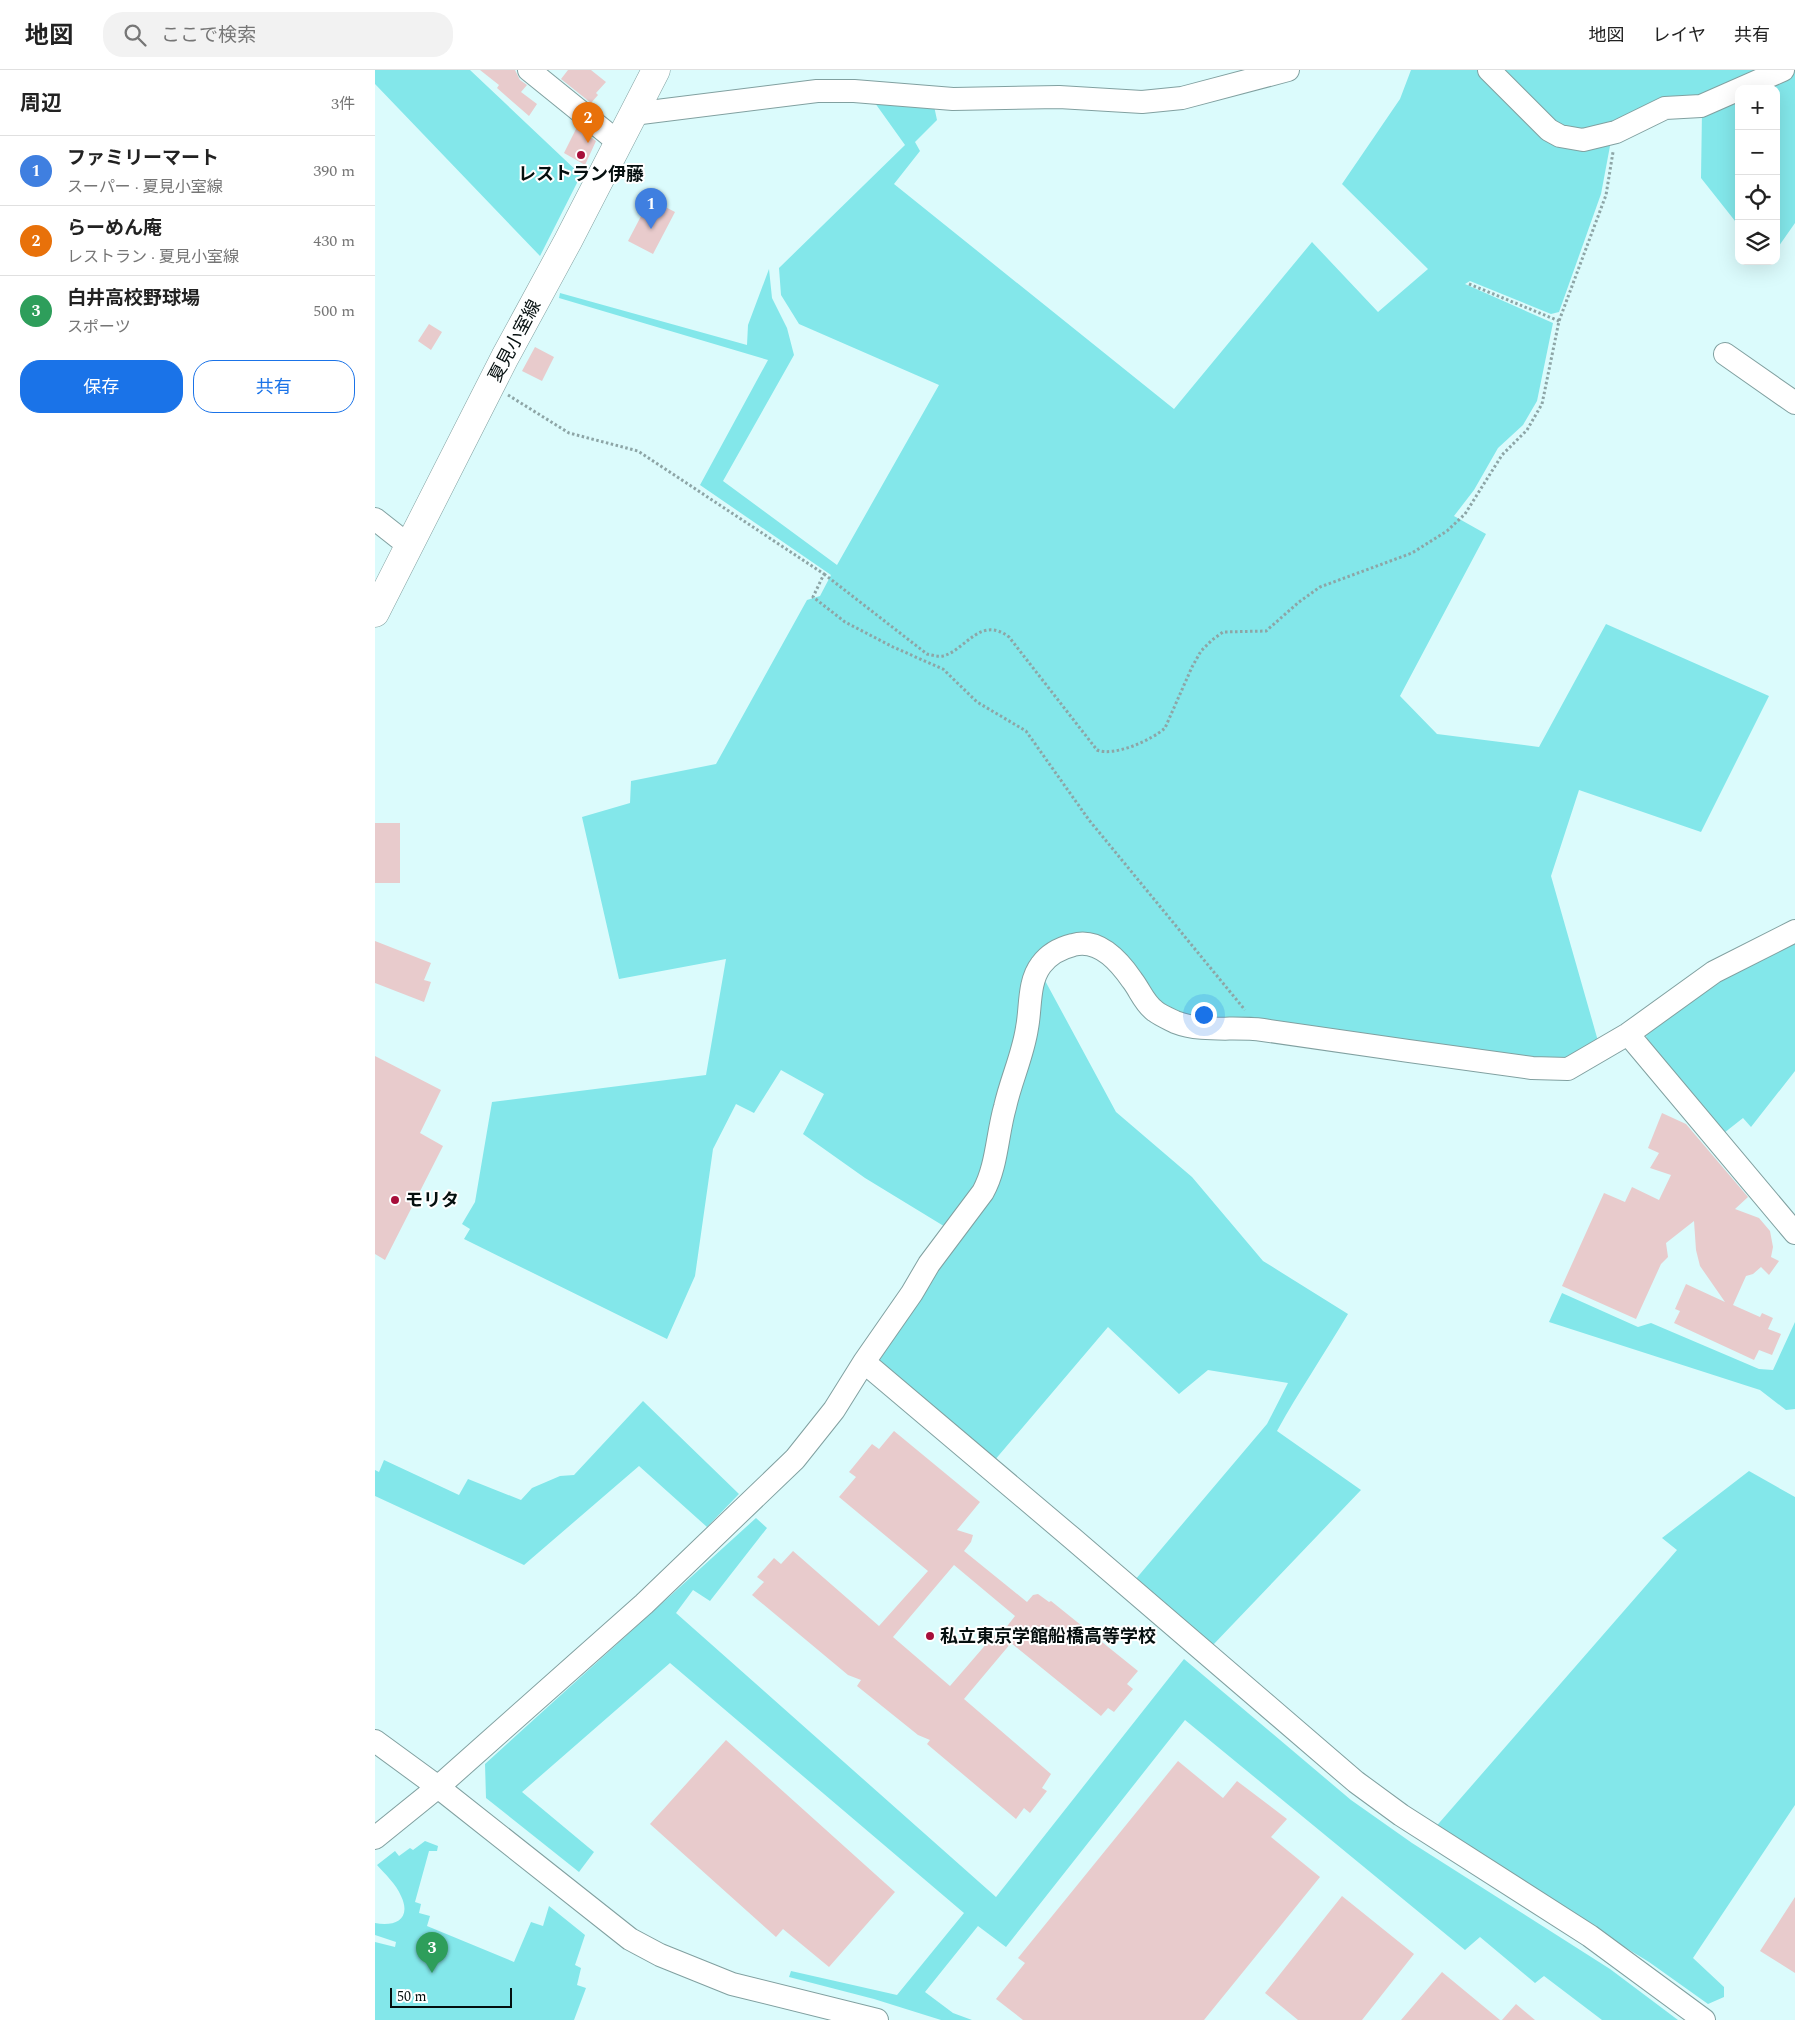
<!DOCTYPE html>
<html lang="ja">
<meta charset="utf-8">
<style>
body{margin:0;font-family:Spectral,"Noto Sans JP",serif;background:#f2f2f2;color:#222}
.controls{position:absolute;right:15px;top:15px;display:grid;overflow:hidden;border-radius:10px;box-shadow:0 5px 20px #0002}
.controls button{width:45px;height:45px;display:grid;place-items:center;padding:0;border:0;border-bottom:1px solid #e0e0e0;background:#fff;color:#222;font:25px sans-serif}
.scale{position:absolute;left:15px;bottom:12px;width:122px;box-sizing:border-box;padding-left:5px;border:2px solid #050f0f;border-top:0;font-size:14px;line-height:18px;white-space:nowrap;color:#050f0f;-webkit-text-stroke:4px #fff;paint-order:stroke}
.you{position:absolute;left:828px;top:944px;width:18px;height:18px;margin:-12px;border:4px solid #fff;border-radius:50%;background:#1a73e8;box-shadow:0 0 0 8px #1a73e833}
.badge{display:grid;place-items:center;width:32px;height:32px;border-radius:50%;background:#1a73e8;color:#fff;font-size:16px;font-weight:700}
.pin{position:absolute;translate:-50% -41px;filter:drop-shadow(0 1px 2px #0008)}
.pin::after{content:'';position:absolute;top:26px;width:18px;height:15px;background:inherit;clip-path:polygon(0 0,100% 0,50% 100%)}
.list{margin:0;padding:0;list-style:none}
h2{display:flex;justify-content:space-between;align-items:center;height:65px;margin:0;padding:0 20px;font-size:21px}
h2 small{font-size:16px;font-weight:400;color:#767676}
.list li{display:grid;grid-template-columns:32px 1fr auto;gap:15px;align-items:center;box-sizing:border-box;height:70px;padding:0 20px;border-top:1px solid #e0e0e0}
.list b{display:block;font-size:19px;white-space:nowrap}
.list p{margin:0;font-size:16px;white-space:nowrap;color:#767676}
.list em{font-size:16px;font-style:normal;color:#767676}
.actions{display:flex;gap:10px;padding:15px 20px}
.actions a{flex:1;padding:11px 0;border:1px solid #1a73e8;border-radius:20px;text-align:center;font-size:18px;color:#1a73e8}
.actions .main{background:#1a73e8;color:#fff}
.icon{flex:none;width:28px;height:28px;fill:none;stroke:currentColor;stroke-width:2;stroke-linecap:round;stroke-linejoin:round}
.map{position:relative;flex:none;width:1420px;height:1950px;overflow:hidden}
header{display:flex;align-items:center;gap:30px;box-sizing:border-box;height:70px;padding:0 25px;background:#fff;border-bottom:1px solid #e0e0e0}
header strong{font-size:24px}
nav{display:flex;gap:28px;margin-inline-start:auto;font-size:18px}
.search{width:350px;height:45px;background:#f2f2f2;display:flex;align-items:center;gap:12px;box-sizing:border-box;padding:0 18px;border-radius:20px;color:#767676;font-size:19px}
main{display:flex}
aside{flex:1;background:#fff}
.map>svg:first-child{display:block}
</style>
<header>
<strong>地図</strong>
<div class="search"><svg class="icon" aria-label="search" viewBox="0 0 24 24"><circle cx="10" cy="10" r="6"/><path d="M15 15l6 6"/></svg>ここで検索</div>
<nav><a>地図</a><a>レイヤ</a><a>共有</a></nav>
</header>
<main>
<aside>
<h2>周辺<small>3件</small></h2>
<ul class="list">
<li><span class="badge" style="background:#3f7fe0">1</span><div><b>ファミリーマート</b><p>スーパー · 夏見小室線</p></div><em>390 m</em></li>
<li><span class="badge" style="background:#e8710a">2</span><div><b>らーめん庵</b><p>レストラン · 夏見小室線</p></div><em>430 m</em></li>
<li><span class="badge" style="background:#2e9e5b">3</span><div><b>白井高校野球場</b><p>スポーツ</p></div><em>500 m</em></li>
</ul>
<div class="actions"><a class="main">保存</a><a>共有</a></div>
</aside>
<div class="map">
<svg width="1420" height="1950" viewBox="0 0 1420 1950">
<rect width="100%" height="100%" fill="#dbfbfc"/>
<path fill="#83e7ea" d="M0 0H95L206 105 165 186 0 14Z
M1036 0H1105L1174 66 1234 72 1235 76 1226 124 1184 242 1176 244 1095 211 1090 214 1178 253 1162 331 1148 355 1123 378 1099 420 1079 446 1111 464 1025 626 1062 664 1164 677 1231 554 1394 626 1326 762 1204 720 1176 806 1223 971 1184 993 812 948 788 938 751 892 690 868 644 958 607 1107 572 1158 490 1108 428 1064 449 1024 406 1000 379 1043 361 1034 338 1079 320 1206 292 1269 89 1169 95 1159 87 1154 100 1132 117 1032 331 1005 351 889 244 909 207 747 255 733 256 711 341 694 432 530 445 526 456 505 325 415 393 290 184 228 185 223 372 275 373 255 394 199 397 228 412 258 419 285 348 411 462 495 564 315 424 254 406 225 404 198 530 75 500 33 559 36 562 50 540 72 545 81 519 114 799 339 937 172 1003 242 1053 199 967 114 1025 29Z
M1125 0H1398L1209 64 1186 61Z
M1416 0H1420V153L1401 180V19H1378Z
M1364 24V156L1326 108 1327 41Z
M1420 872V1001L1376 1057 1368 1048 1349 1063 1274 974 1270 963 1345 910Z
M667 905 741 1042 817 1107 888 1191 973 1244C950 1283 924 1321 902 1361L986 1420 837 1576 760 1510 892 1354 913 1313 833 1300 804 1324 733 1257 619 1391 508 1302 501 1285 618 1117Z
M1187 1223 1263 1257 1276 1253 1384 1299 1398 1300 1420 1252V1339L1411 1340 1385 1320 1174 1252Z
M268 1331 364 1424 332 1457 264 1396 149 1495 0 1426V1400L4 1402 9 1390 84 1425 93 1409 146 1430 157 1418 185 1406 199 1405Z
M1374 1401 1420 1427V1735L1318 1888 1349 1917V1927L1333 1934 1274 1892 1058 1760 1302 1480 1287 1468Z
M381 1448 392 1458 335 1531 318 1520 301 1543 621 1827 809 1589 976 1730 1037 1773 1235 1899 1303 1950H1227L1169 1906 1160 1913 1105 1867 1090 1880 810 1650 631 1877 603 1856 550 1922 578 1943 597 1950H566L499 1929 414 1907 416 1901 522 1925 589 1843 295 1593 147 1722 219 1782 204 1802 111 1728 110 1694Z
M50 1771 63 1776 62 1781H54L40 1832 46 1834 44 1843 55 1846 52 1856 139 1892 156 1852 168 1856 174 1836 210 1865 200 1895 206 1898 202 1915 211 1918 199 1950H0V1872L20 1877 21 1872 0 1865V1853C20 1857 37 1849 26 1826 21 1814 10 1804 2 1795L20 1781 24 1786 35 1778 38 1780Z"/>
<path fill="#e8cbcc" fill-rule="evenodd" d="M105 0H140L145 10 152 15 146 22 162 34 154 46 122 18 124 15Z
M193 0H216L231 12 221 23 223 25 216 33 186 9Z
M202 57 221 71 210 95 189 83Z
M275 129 300 142 278 184 253 171Z
M54 254 67 262 56 280 43 271Z
M160 277 179 287 167 311 147 301Z
M0 753H25V813H0Z
M0 871 56 893 49 910 56 912 49 932 0 913Z
M0 986 66 1020 45 1063 68 1076 10 1190 0 1184Z
M1287 1043 1311 1054 1373 1127 1360 1139 1384 1148 1395 1161 1398 1177 1396 1187 1404 1191 1394 1205 1386 1197 1378 1204 1371 1206 1358 1235 1385 1247 1387 1243 1398 1248 1393 1259 1406 1264 1397 1285 1384 1280 1379 1290 1299 1253 1305 1241 1300 1239 1311 1214 1350 1232 1325 1196 1321 1180 1319 1151 1291 1173 1293 1187 1286 1194 1261 1249 1187 1216 1229 1123 1250 1132 1257 1117 1284 1130 1296 1105 1275 1098 1284 1083 1273 1078Z
M519 1361 605 1432 582 1460 598 1465 596 1472 589 1481 652 1532 658 1525 663 1524 674 1532 676 1531 763 1601 752 1614 758 1619 739 1642 733 1638 726 1646 636 1573 589 1629 676 1704 667 1718 672 1721 655 1743 649 1738 641 1749 552 1674 555 1670 543 1665 482 1616 486 1610 473 1605 377 1525 389 1512 382 1507 399 1488 406 1494 418 1481 504 1556 553 1501 464 1427 481 1407 474 1402 497 1374 504 1379ZM579 1495 640 1546 623 1568 619 1565 575 1616 518 1567Z
M351 1670 520 1822 454 1897 408 1859 401 1867 275 1754Z
M803 1691 848 1728 862 1711 912 1749 896 1767 945 1807 829 1950H648L621 1929 650 1893 643 1888Z
M967 1826 1039 1884 987 1950H923L890 1923Z
M1420 1827V1903L1385 1881Z
M1067 1902 1125 1950H1026Z
M1141 1934 1160 1950H1127Z"/>
<g fill="none" stroke-linecap="round" stroke-linejoin="round">
<defs>
<path id="minor" d="M154 0 243 72
M1114 0 1174 60 1185 66 1208 70 1241 62 1290 38 1326 36 1408 0
M258 44 442 21H479L578 29 684 27 767 32 807 28 913 0
M1350 284 1420 333
M0 449 33 475
M1253 964 1420 1163
M489 1292 697 1468 981 1712 1026 1745 1215 1866 1329 1950
M0 1671 63 1717 255 1869 285 1885 357 1914 502 1950
M0 1768 63 1717 269 1534 420 1389 459 1340 489 1292 537 1223 554 1194 608 1122C622 1097 622 1065 630 1037 636 1010 648 985 652 958 656 938 653 912 666 895 674 884 686 878 698 875 723 868 744 891 757 910 765 920 769 933 780 941 785 945 794 949 800 952 828 963 859 956 888 960 978 973 1067 986 1157 998L1193 999 1253 964 1339 902 1420 861"/>
<path id="major" d="M0 543 130 287 193 171 281 0"/>
</defs>
<use href="#minor" stroke="#81a0a0" stroke-width="24"/>
<use href="#major" stroke="#81a0a0" stroke-width="29"/>
<path stroke="#8da5a6" stroke-width="3" stroke-dasharray="2.5 2.5" stroke-linecap="butt" d="M1094 214 1184 251
M133 325 194 363 263 381 449 504 438 527 470 552 518 577 568 599 602 632 651 661 714 750 870 940
M449 504 552 584C557 585 563 587 568 586 591 580 605 545 634 567L722 680C739 687 777 670 790 658L817 597 826 581 837 570 848 562 891 561 924 532 945 517 1037 483 1072 461 1090 444 1127 385 1152 360 1167 334 1184 251 1231 125 1238 82"/>
<use href="#minor" stroke="#fff" stroke-width="22"/>
<use href="#major" stroke="#fff" stroke-width="28"/>
</g>
<g fill="#a70e3a" stroke="#fff" stroke-width="2">
<circle cx="206" cy="85" r="5"/>
<circle cx="20" cy="1130" r="5"/>
<circle cx="555" cy="1566" r="5"/>
</g>
<g text-anchor="middle" dominant-baseline="central" stroke-width="4" stroke-linejoin="round" paint-order="stroke">
<g font-size="18" font-weight="bold" fill="#050f0f" stroke="#fff" text-anchor="start">
<text x="206" y="104" text-anchor="middle">レストラン伊藤</text>
<text x="30" y="1130">モリタ</text>
<text x="565" y="1566">私立東京学館船橋高等学校</text>
</g>
<g font-size="18" fill="#050f0f" stroke="#fff">
<text transform="translate(140 271) rotate(-62)">夏見小室線</text>
</g>
</g>
</svg>
<div class="controls">
<button>+</button>
<button>−</button>
<button><svg class="icon" aria-label="locate" viewBox="0 0 24 24"><circle cx="12" cy="12" r="6"/><path d="M12 2v4M12 18v4M2 12h4M18 12h4"/></svg></button>
<button><svg class="icon" aria-label="layers" viewBox="0 0 24 24"><path d="M12 4l9 5-9 5-9-5zM3 14l9 5 9-5"/></svg></button>
</div>
<div class="scale">50 m</div>
<div class="you"></div>
<div class="pin badge" style="left:276px;top:159px;background:#3f7fe0">1</div>
<div class="pin badge" style="left:213px;top:73px;background:#e8710a">2</div>
<div class="pin badge" style="left:57px;top:1903px;background:#2e9e5b">3</div>
</div>
</main>
